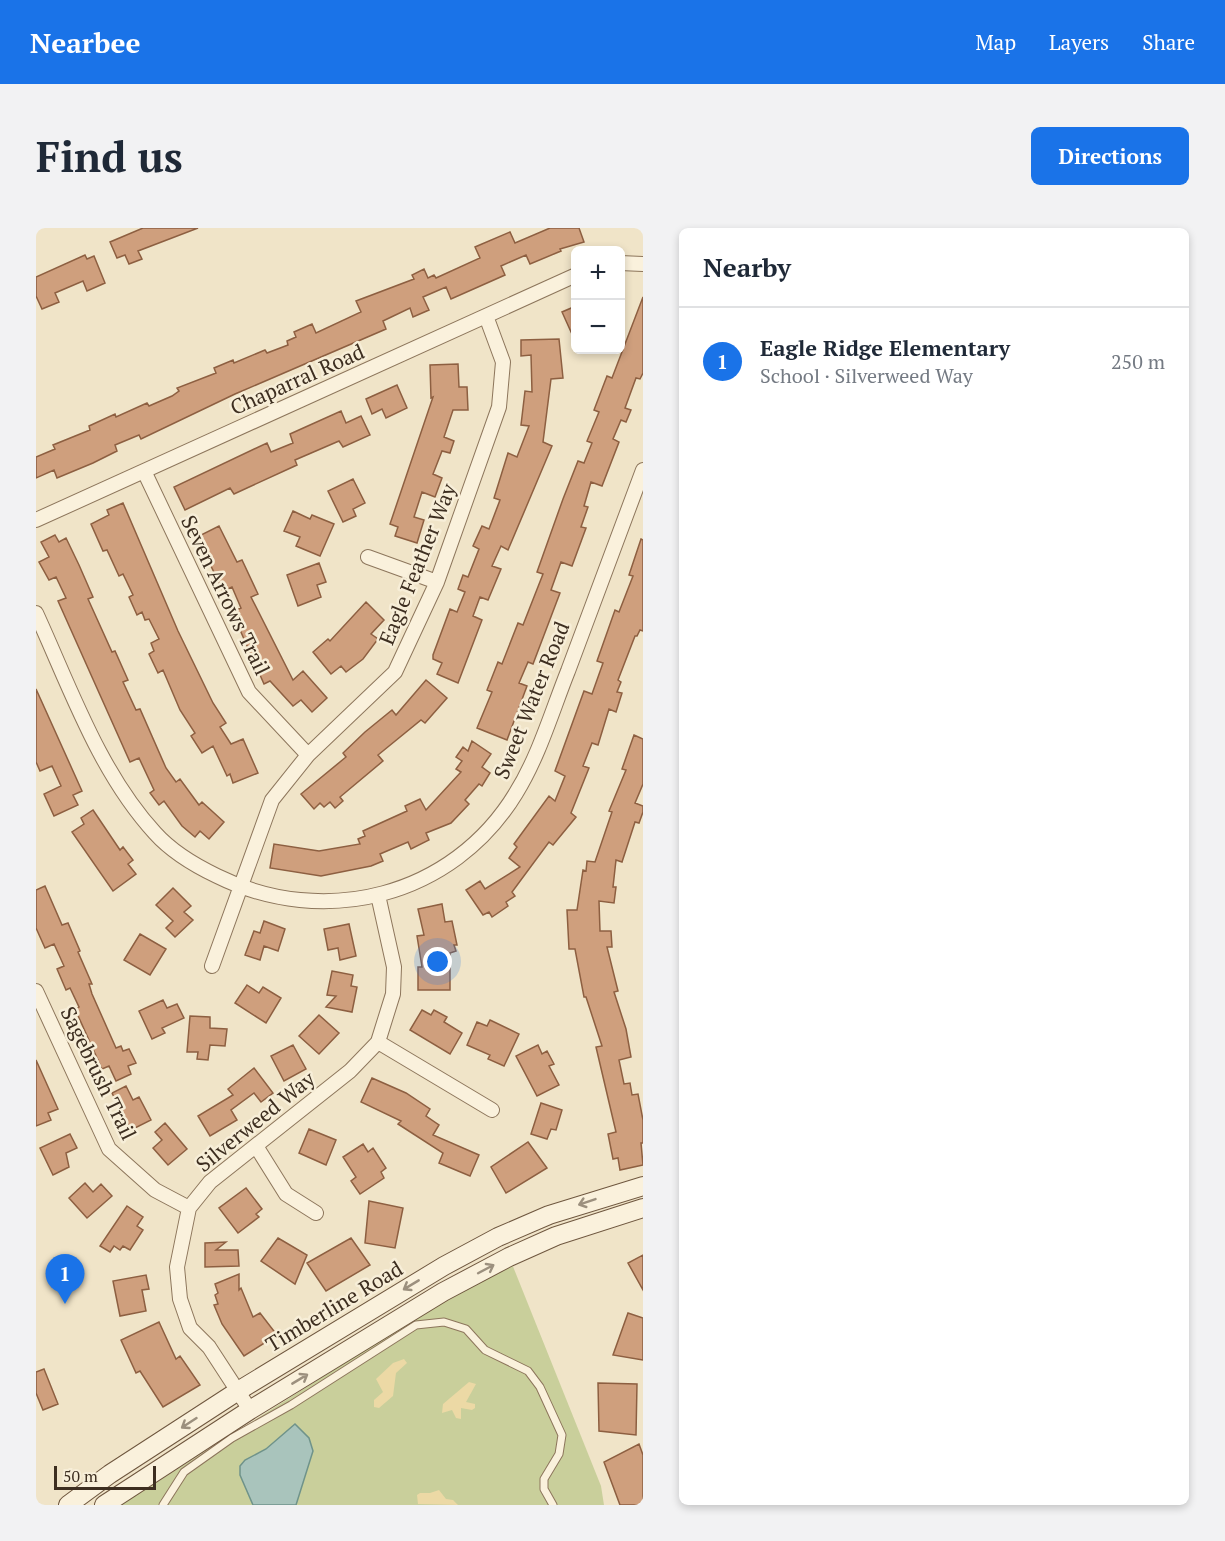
<!DOCTYPE html>
<meta charset="utf-8">
<style>
body{margin:0;font-family:"PT Serif",serif;background:#f2f2f3;color:#1f2937}
.controls{position:absolute;right:18px;top:18px;display:grid;overflow:hidden;border-radius:9px;box-shadow:0 3px 9px #0003}
.controls button{width:54px;height:54px;display:grid;place-items:center;padding:0;border:0;border-bottom:2px solid #e0e1e3;background:#fff;color:#1f2937;font:30px sans-serif}
.scale{position:absolute;left:18px;bottom:15px;width:102px;box-sizing:border-box;padding-left:6px;border:3px solid #3d2e20;border-top:0;font-size:16px;line-height:21px;white-space:nowrap;color:#3d2e20;-webkit-text-stroke:4px #f7eed8;paint-order:stroke}
.you{position:absolute;left:402px;top:734px;width:21px;height:21px;margin:-15px;border:4px solid #fff;border-radius:50%;background:#1a73e8;box-shadow:0 0 0 9px #1a73e833}
.badge{display:grid;place-items:center;width:39px;height:39px;border-radius:50%;background:#1a73e8;color:#fff;font-size:20px;font-weight:700}
.pin{position:absolute;translate:-50% -50px;filter:drop-shadow(0 2px 3px #0008)}
.pin::after{content:'';position:absolute;top:32px;width:21px;height:18px;background:inherit;clip-path:polygon(0 0,100% 0,50% 100%)}
.list{margin:0;padding:0;list-style:none}
h2{display:flex;justify-content:space-between;align-items:center;height:78px;margin:0;padding:0 24px;font-size:26px}
h2 small{font-size:20px;font-weight:400;color:#747a83}
.list li{display:grid;grid-template-columns:39px 1fr auto;gap:18px;align-items:center;box-sizing:border-box;height:108px;padding:0 24px;border-top:2px solid #e0e1e3}
.list b{display:block;font-size:22px;white-space:nowrap}
.list p{margin:0;font-size:20px;white-space:nowrap;color:#747a83}
.list em{font-size:20px;font-style:normal;color:#747a83}
.map{position:relative;flex:none;width:607px;height:1277px;overflow:hidden;border-radius:9px}
header{display:flex;align-items:center;gap:36px;box-sizing:border-box;height:84px;padding:0 30px;background:#1a73e8;color:#fff}
header strong{font-size:28px}
nav{display:flex;gap:33px;margin-inline-start:auto;font-size:21px}
.intro{display:flex;align-items:center;justify-content:space-between;box-sizing:border-box;height:144px;padding:0 36px}
h1{margin:0;font-size:42px}
.button{padding:15px 27px;border-radius:9px;background:#1a73e8;color:#fff;font-size:21px;font-weight:700}
main{display:flex;gap:36px;padding:0 36px}
aside{flex:1;background:#fff;border-radius:9px;box-shadow:0 3px 9px #0003}
.map>svg:first-child{display:block}
</style>
<header>
<strong>Nearbee</strong>
<nav><a>Map</a><a>Layers</a><a>Share</a></nav>
</header>
<div class="intro"><h1>Find us</h1><a class="button">Directions</a></div>
<main>
<div class="map">
<svg width="607" height="1277" viewBox="0 0 607 1277">
<rect width="100%" height="100%" fill="#f0e4c8"/>
<path fill="#c9cf9b" d="M476 1036 565 1258 568 1277H85L376 1092Z"/>
<path fill="#ecd9a5" d="M368 1131 371 1135 360 1145 357 1168 343 1180 338 1179V1172L347 1164 340 1151 357 1135Z
M433 1154 440 1156 430 1174 439 1176V1180L436 1182 425 1180V1191L420 1190 416 1182 406 1185 407 1176Z
M403 1262 410 1271 417 1272 422 1277 382 1276 381 1267 384 1265H394Z"/>
<path fill="#a9c4bc" stroke="#6f938a" stroke-width="1.5" d="M259 1196 273 1210 277 1223 260 1277H217L204 1247V1238L209 1232 230 1221Z"/>
<path fill="#cf9f7d" stroke="#8d5f41" stroke-width="1.5" d="M107 0H162L102 23 106 31 93 36 89 27 81 30 74 14Z
M514 0H543L548 14 524 21 525 23 494 36 490 27 465 38 469 47 415 71 410 59 387 69 393 82 377 89 374 80 347 93 350 101 199 166 105 211 103 207 79 217 81 223 57 235 21 250 18 242 0 250V229L19 221 17 217 54 202 53 198 79 186 80 189 111 175 113 178 136 168 143 163 141 160 180 145 178 140 197 132 198 135 229 122 231 125 252 117 251 113 260 109 258 104 276 96 280 105 325 84 320 73 378 51 376 47 388 41 392 50 398 47 400 50 444 30 439 19 474 4 479 15Z
M49 27 51 31 58 28 69 55 51 63 47 53 19 65 23 74 6 81 0 68V49Z
M607 69V145L604 151 600 150 589 180 595 182 590 194 585 192 577 211 583 214 566 258 555 254 548 278 552 279 545 299 550 300 536 338 525 334 515 362 524 365 497 436 492 434 483 455 491 458 471 512 441 500 456 464 451 462 462 434 466 436 482 395 487 397 507 346 501 344 527 271 542 233 548 235 556 215 551 213 563 184 558 182 571 148 576 150Z
M540 78V115L526 84Z
M523 111 527 150 515 151 507 214 516 218 472 322 465 318 456 338 465 341 452 372 444 369 437 388 446 392 422 455 401 446 406 435 397 431V427L414 381 421 384 429 364 422 361 427 347 432 349 443 321 437 318 446 298 453 301 464 272 458 270 472 225 481 229 493 198 485 197 489 163 496 164 495 127 485 128V112Z
M422 136 423 159H431L432 182H417L408 209 418 213 414 225 406 223 397 246 406 250 399 269 386 264 378 289 388 292 381 315 359 308 362 299 354 296 397 169 395 170 394 137Z
M361 157 371 180 350 190 346 181 336 186 330 171Z
M305 183 310 195 325 188 334 207 307 219 303 213 259 232 261 237 198 266 194 260 149 282 138 259 231 215 235 224 257 215 254 206Z
M317 251 329 275 317 281 320 288 307 294 292 263Z
M87 275 142 403 177 475 190 495 184 499 195 516 207 511 222 545 197 555 194 546 191 548 177 518 166 525 155 508 159 505 144 482 127 442 122 445 113 426 118 423 115 415 123 411 113 391 109 392 106 384 101 387 93 369 97 367 87 346 83 348 71 322 67 323 55 296 73 287 71 282Z
M257 283 274 291 276 287 298 296 284 328 260 318 264 309 248 303Z
M183 298 201 334 206 332 222 366 215 369 257 452 267 443 291 470 276 484 265 472 257 478 234 453 228 456 196 384 205 380 196 359 187 363 161 309Z
M19 307 23 314 30 310 43 337 57 369 52 371 76 424 79 423 92 452 87 454 100 482 104 481 130 540 140 554 144 551 163 577 166 574 188 594 173 611 164 603 159 609 146 598 128 573 123 577 114 565 118 562 103 530 94 534 22 373 30 370 20 349 13 352 3 334 13 329 5 314Z
M605 311 607 312V403L604 402 601 408H599L582 452 585 454 581 464 586 465 580 484 573 481 562 517 556 515 547 538 553 540 535 585 540 589 517 617 513 614 476 664 479 668 470 674 472 678 456 689 453 684 447 687 430 662 444 653 449 661 484 639 473 630 481 619 478 616 513 568 519 573 529 548 519 543 548 463 556 466 567 435 561 433 579 382 583 384 597 348 593 347Z
M283 335 290 354 281 357 285 369 262 378 251 347Z
M330 374 348 392 335 406 342 411 327 431 310 444 305 438 295 446 277 424 292 411 294 413Z
M390 452 411 470 389 495 385 492 342 527 347 533 304 569 307 573 299 580 294 574 288 579 284 575 278 581 265 566 310 529 307 525 329 504 356 482 360 487Z
M0 461 46 563 37 567 42 577 18 588 8 566 25 558 16 538 4 543 0 534Z
M598 507 607 511V556L599 575 607 578V584L603 595 599 594 586 634 580 632 577 659H580L578 675 563 673 564 703H575L576 719H571L582 763 578 764 590 801 595 829 583 832 588 856 594 855 596 867 602 866 607 892V915H605L607 937 584 942 582 930 577 931 572 906 580 904 560 819 566 818 550 769H548L539 721H533L531 682H541L547 642 550 643 551 633 559 634 576 584 573 583 590 542 586 541Z
M436 513 455 526 446 539 454 545 446 558 443 556 429 572 433 576 415 595 390 605 393 612 375 621 372 614 344 626 347 633 335 638 285 648 234 640 238 616 283 623 324 616 322 611 329 608 327 603 371 583 369 578 384 571 390 582 425 544 420 541 426 533 420 529 427 519 432 523Z
M57 582 84 622 87 619 97 632 92 636 100 646 77 663 36 604 48 596 45 590Z
M9 658 26 697 32 695 44 723 42 724 56 756H53L56 766 80 820 85 818 87 823 93 821 100 835 92 838 95 846 80 853 73 838 66 841 39 781 43 779 34 760 30 762 21 741 28 738 18 716 9 720 0 700V662Z
M137 660 155 678 148 684 157 692 139 709 130 700 137 693 120 677Z
M406 676 409 694 416 693 421 717H418L420 723 414 725V762H382V739H386L381 708 388 707 382 681Z
M228 693 249 701 242 723 228 718 224 732 209 727 218 703 224 705Z
M313 696 320 728 304 732 302 720 292 722 288 701Z
M104 706 130 721 114 747 88 732Z
M296 743 317 747 315 758 321 759 316 784 290 779 300 768 291 767Z
M211 757 223 765 227 759 245 770 230 795 199 775Z
M127 772 131 780 141 776 148 790 126 800 129 805 116 811 103 783Z
M386 782 395 787 398 782 411 789 408 794 426 805 414 826 374 802Z
M283 787 303 805 283 826 263 808Z
M154 788 174 789V800L191 801 189 818 174 817 172 832 161 831 162 824H151Z
M454 792 483 806 468 838 452 831 454 827 431 817 441 794 451 798Z
M257 817 270 841 248 853 235 828Z
M502 817 506 826 511 823 518 836 513 838 523 857 501 868 480 828Z
M0 832 22 881 12 885 15 892 0 898Z
M218 840 237 865 225 874 218 865 195 882 201 892 174 908 162 888 197 867 192 861Z
M336 850 370 865 394 881 390 888 403 897 397 907 443 927 434 948 403 935 407 925 362 896 365 893 325 874Z
M90 858 97 872 103 869 115 892 95 902 76 865Z
M505 875 526 882 520 902 515 901 511 911 495 906Z
M129 895 151 921 132 937 117 920 126 912 119 904Z
M273 901 300 912 290 937 263 925Z
M34 906 41 920 30 925 33 939 17 947 4 920Z
M492 914 511 940 470 965 455 939Z
M327 916 332 924 337 920 350 940 345 944 348 950 324 966 315 953 320 949 307 929Z
M49 955 57 964 65 956 76 968 51 990 33 970Z
M210 960 226 981 220 986 223 989 202 1005 183 980Z
M333 973 367 980 359 1020 329 1015Z
M91 978 107 989 101 998 107 1002 94 1022 87 1018 84 1022 78 1018 74 1024 64 1018Z
M242 1010 271 1027 259 1056 225 1033Z
M315 1010 334 1037 290 1063 271 1035Z
M190 1014 180 1022H202L203 1038 169 1039V1015Z
M607 1027V1062L592 1035Z
M203 1046V1062L205 1060 217 1089 224 1085 241 1107 208 1128 186 1096 178 1077 182 1076 179 1067 182 1065 179 1056Z
M110 1047 113 1061 106 1062 110 1083 84 1088 77 1053Z
M592 1085 607 1090V1132L577 1127Z
M123 1094 140 1131 144 1128 164 1157 127 1179 104 1143 100 1145 85 1112Z
M8 1141 22 1176 7 1182 0 1165V1144Z
M562 1155 601 1156 600 1207 563 1203Z
M603 1216 607 1227V1277H584L568 1234Z"/>
<g fill="none" stroke-linecap="round" stroke-linejoin="round">
<defs>
<path id="lane" d="M127 1277 148 1244 196 1210 255 1177 380 1097 408 1094 430 1101 449 1122 492 1143 504 1159 526 1207 523 1226 508 1251V1261L517 1277"/>
<path id="street" d="M584 35 607 36
M108 243 213 464 272 527
M0 292 540 47
M332 329 401 354
M0 385C34 459 63 544 119 605 136 624 158 637 181 648 288 701 417 669 480 565 503 528 516 483 532 443 557 376 582 309 607 242
M176 738 236 572 272 527 359 444 401 354 463 179 467 134 450 88
M0 763 73 921 119 962 153 980
M342 814 456 882
M220 918 250 966 280 985
M214 1182 173 1119 154 1100 144 1071 141 1039 153 980 174 954 314 843 342 814 357 766 358 739 342 667"/>
<path id="secondary" d="M32 1277 74 1246 202 1163 408 1038 462 1009 513 987 607 958
M68 1277 214 1182 407 1064 473 1029 520 1008 607 980"/>
</defs>
<use href="#lane" stroke="#8d765c" stroke-width="9"/>
<use href="#street" stroke="#8d765c" stroke-width="16"/>
<use href="#secondary" stroke="#6f573f" stroke-width="20"/>
<use href="#lane" stroke="#faf1dc" stroke-width="7"/>
<use href="#street" stroke="#faf1dc" stroke-width="14"/>
<use href="#secondary" stroke="#faf1dc" stroke-width="18"/>
</g>
<defs><path id="oneway-shaft" d="M-6 0H5M1.5-3L5.5 0L1.5 3" fill="none" stroke-width="1.6" stroke-linecap="round" stroke-linejoin="round" transform="scale(1.5)"/></defs>
<g stroke="#9c907e">
<use href="#oneway-shaft" transform="translate(551 974) rotate(161)"/>
<use href="#oneway-shaft" transform="translate(450 1041) rotate(-28)"/>
<use href="#oneway-shaft" transform="translate(375 1057) rotate(149)"/>
<use href="#oneway-shaft" transform="translate(264 1151) rotate(-31)"/>
<use href="#oneway-shaft" transform="translate(153 1195) rotate(147)"/>
</g>
<g text-anchor="middle" dominant-baseline="central" stroke-width="5" stroke-linejoin="round" paint-order="stroke">
<g font-size="21" fill="#3d2e20" stroke="#f7eed8">
<text transform="translate(261 151) rotate(-24)">Chaparral Road</text>
<text transform="translate(381 336) rotate(-68)">Eagle Feather Way</text>
<text transform="translate(190 367) rotate(64)">Seven Arrows Trail</text>
<text transform="translate(495 472) rotate(-68)">Sweet Water Road</text>
<text transform="translate(63 845) rotate(64)">Sagebrush Trail</text>
<text transform="translate(219 893) rotate(-39)">Silverweed Way</text>
<text transform="translate(298 1078) rotate(-31)">Timberline Road</text>
</g>
</g>
</svg>
<div class="controls">
<button>+</button>
<button>−</button>
</div>
<div class="scale">50 m</div>
<div class="you"></div>
<div class="pin badge" style="left:29px;top:1076px">1</div>
</div>
<aside>
<h2>Nearby<small></small></h2>
<ul class="list">
<li><span class="badge">1</span><div><b>Eagle Ridge Elementary</b><p>School · Silverweed Way</p></div><em>250 m</em></li>
</ul>
</aside>
</main>
